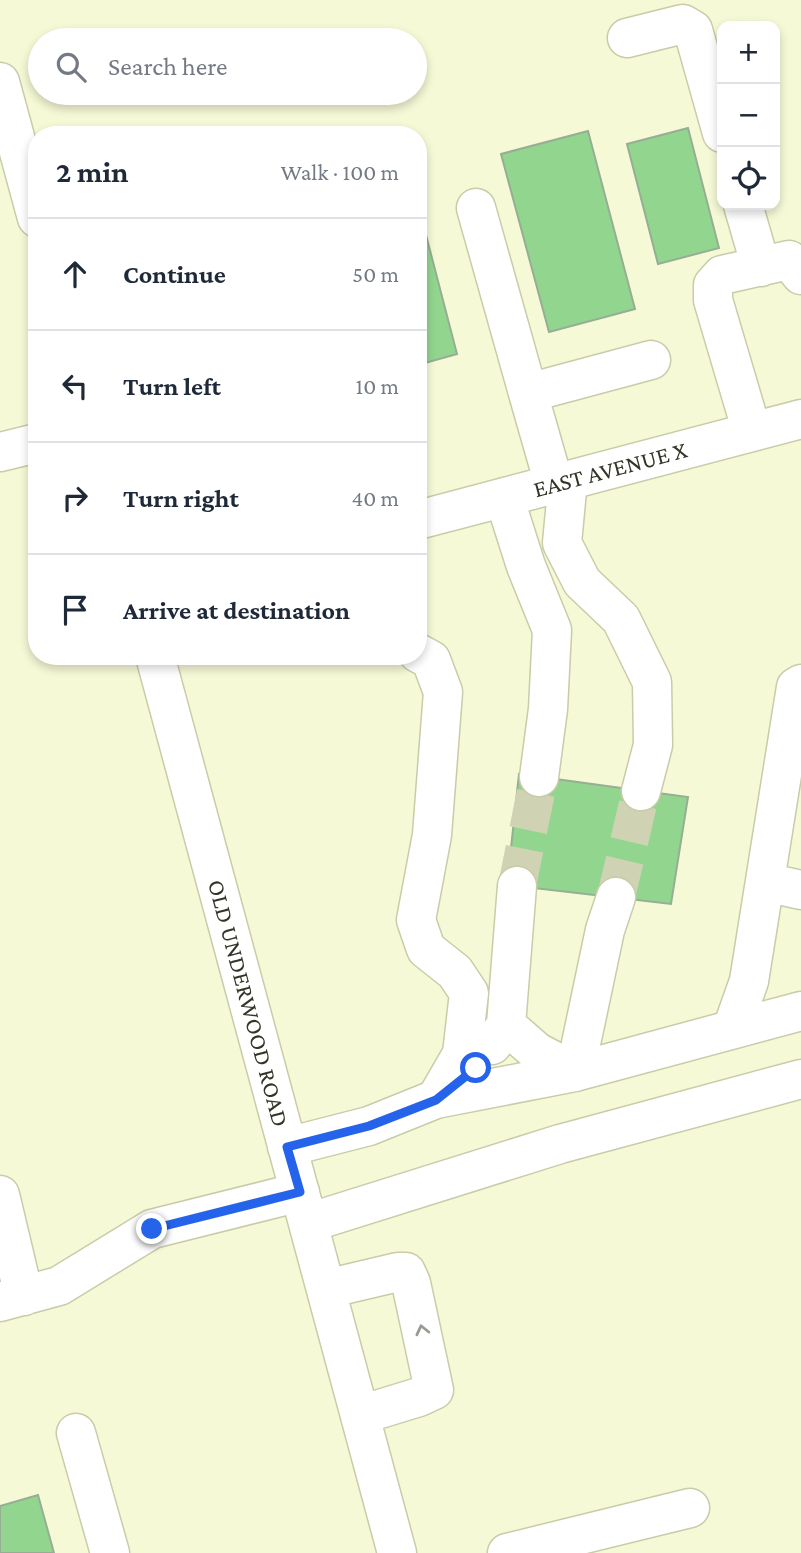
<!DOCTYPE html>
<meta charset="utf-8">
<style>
body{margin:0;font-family:"Crimson Pro",serif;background:#f6f6f7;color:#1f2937}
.controls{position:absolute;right:21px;top:21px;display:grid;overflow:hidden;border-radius:14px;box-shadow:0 4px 10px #0003}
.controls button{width:63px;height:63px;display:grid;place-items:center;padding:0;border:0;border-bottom:2px solid #e0e1e3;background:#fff;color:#1f2937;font:35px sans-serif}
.stop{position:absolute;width:21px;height:21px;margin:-16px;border:5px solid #2563eb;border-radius:50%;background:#fff}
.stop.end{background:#2563eb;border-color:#fff;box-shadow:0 2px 7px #0008}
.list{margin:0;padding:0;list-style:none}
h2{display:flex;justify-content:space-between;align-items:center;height:91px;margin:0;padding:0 28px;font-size:30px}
h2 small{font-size:23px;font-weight:400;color:#747a83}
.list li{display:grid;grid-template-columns:46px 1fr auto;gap:21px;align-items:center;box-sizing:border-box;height:112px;padding:0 28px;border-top:2px solid #e0e1e3}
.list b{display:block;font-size:26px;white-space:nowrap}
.list em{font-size:23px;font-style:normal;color:#747a83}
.icon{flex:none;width:38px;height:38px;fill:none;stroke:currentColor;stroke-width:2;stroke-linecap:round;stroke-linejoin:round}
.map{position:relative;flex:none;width:801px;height:1553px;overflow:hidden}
.search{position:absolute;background:#fff;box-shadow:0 4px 10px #0003;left:28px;top:28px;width:399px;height:77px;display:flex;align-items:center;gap:18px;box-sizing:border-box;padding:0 24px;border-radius:38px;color:#747a83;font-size:26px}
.panel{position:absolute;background:#fff;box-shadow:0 4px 10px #0003;left:28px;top:126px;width:399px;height:539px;border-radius:28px}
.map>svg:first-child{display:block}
</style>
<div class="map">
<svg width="801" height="1553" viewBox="0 0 801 1553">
<rect width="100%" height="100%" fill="#f6f9d6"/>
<path fill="#92d58e" stroke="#96ae94" stroke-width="2" d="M688 128 719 248 658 264 627 144Z
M588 131 635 309 549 332 501 154Z
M426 235 457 354 418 365V237Z
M519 774 688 797 671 904 507 885Z
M38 1495 54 1553H0V1506Z"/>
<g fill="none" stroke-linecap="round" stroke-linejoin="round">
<path stroke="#cfd2b3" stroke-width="38" stroke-dasharray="38 19" stroke-linecap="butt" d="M517 886 539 777
M616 897 641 791"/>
<defs>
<path id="minor" d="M627 38 683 24 693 30 722 133
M0 82 37 218
M743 205 761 267
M476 208 528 393
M752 432 713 300V285L722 275 789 260 801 275
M0 452 37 443
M568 480 562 543 582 582 621 619 652 682 653 745 641 791
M554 484 528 393 651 360
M504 497 526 566 552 630 548 709 539 777
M418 520 801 419
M155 656 397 1553
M765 882 801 890
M506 1025 537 1052 575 1072 605 930 616 897
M732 1029 749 981 796 687 801 684
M492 1045 506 1025 517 886
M436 1099 575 1072 801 1011
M287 1147 369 1126 436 1099 462 1054 469 993 455 972 426 949 416 920 432 835 443 692 431 660 418 653
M0 1195 24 1296
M308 1223 560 1144 801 1079
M326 1289 398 1272H406L411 1283 434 1390 419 1397 360 1415
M0 1302 59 1286 152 1229 300 1192
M76 1433 110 1553
M507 1553 690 1508"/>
</defs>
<use href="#minor" stroke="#c9cba9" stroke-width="41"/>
<use href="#minor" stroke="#fff" stroke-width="38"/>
</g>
<defs><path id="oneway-chevron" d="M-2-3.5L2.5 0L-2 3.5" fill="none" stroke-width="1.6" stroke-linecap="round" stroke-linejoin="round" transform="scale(1.75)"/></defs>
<use stroke="#9a9a94" href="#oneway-chevron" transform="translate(422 1330) rotate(-103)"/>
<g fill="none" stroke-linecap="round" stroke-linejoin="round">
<path stroke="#2563eb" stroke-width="9" d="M152 1229 300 1192 287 1147 369 1126 436 1100 476 1068"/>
</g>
<g text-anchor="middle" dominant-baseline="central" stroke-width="5" stroke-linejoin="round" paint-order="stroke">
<g font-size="24" fill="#343528" stroke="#fff">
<text transform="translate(610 469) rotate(-15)">EAST AVENUE X</text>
<text transform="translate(249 1003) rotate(75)">OLD UNDERWOOD ROAD</text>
</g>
</g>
</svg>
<div class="controls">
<button>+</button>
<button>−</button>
<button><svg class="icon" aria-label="locate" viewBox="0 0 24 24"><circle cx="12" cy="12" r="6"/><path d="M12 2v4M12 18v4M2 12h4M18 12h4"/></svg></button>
</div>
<div class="stop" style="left:476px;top:1068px"></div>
<div class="stop end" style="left:152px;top:1229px"></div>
<div class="search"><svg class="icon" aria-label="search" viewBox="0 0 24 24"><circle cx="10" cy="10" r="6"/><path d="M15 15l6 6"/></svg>Search here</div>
<section class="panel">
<h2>2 min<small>Walk · 100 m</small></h2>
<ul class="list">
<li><svg class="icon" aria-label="ahead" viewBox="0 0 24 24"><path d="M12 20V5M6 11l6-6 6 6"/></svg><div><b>Continue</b></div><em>50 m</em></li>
<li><svg class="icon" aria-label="left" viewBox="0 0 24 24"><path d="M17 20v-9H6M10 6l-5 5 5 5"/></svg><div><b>Turn left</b></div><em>10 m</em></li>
<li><svg class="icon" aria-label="right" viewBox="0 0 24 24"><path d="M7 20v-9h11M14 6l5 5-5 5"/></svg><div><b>Turn right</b></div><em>40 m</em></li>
<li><svg class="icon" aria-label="arrive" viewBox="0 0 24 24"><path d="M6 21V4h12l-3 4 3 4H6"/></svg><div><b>Arrive at destination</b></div></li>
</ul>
</section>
</div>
